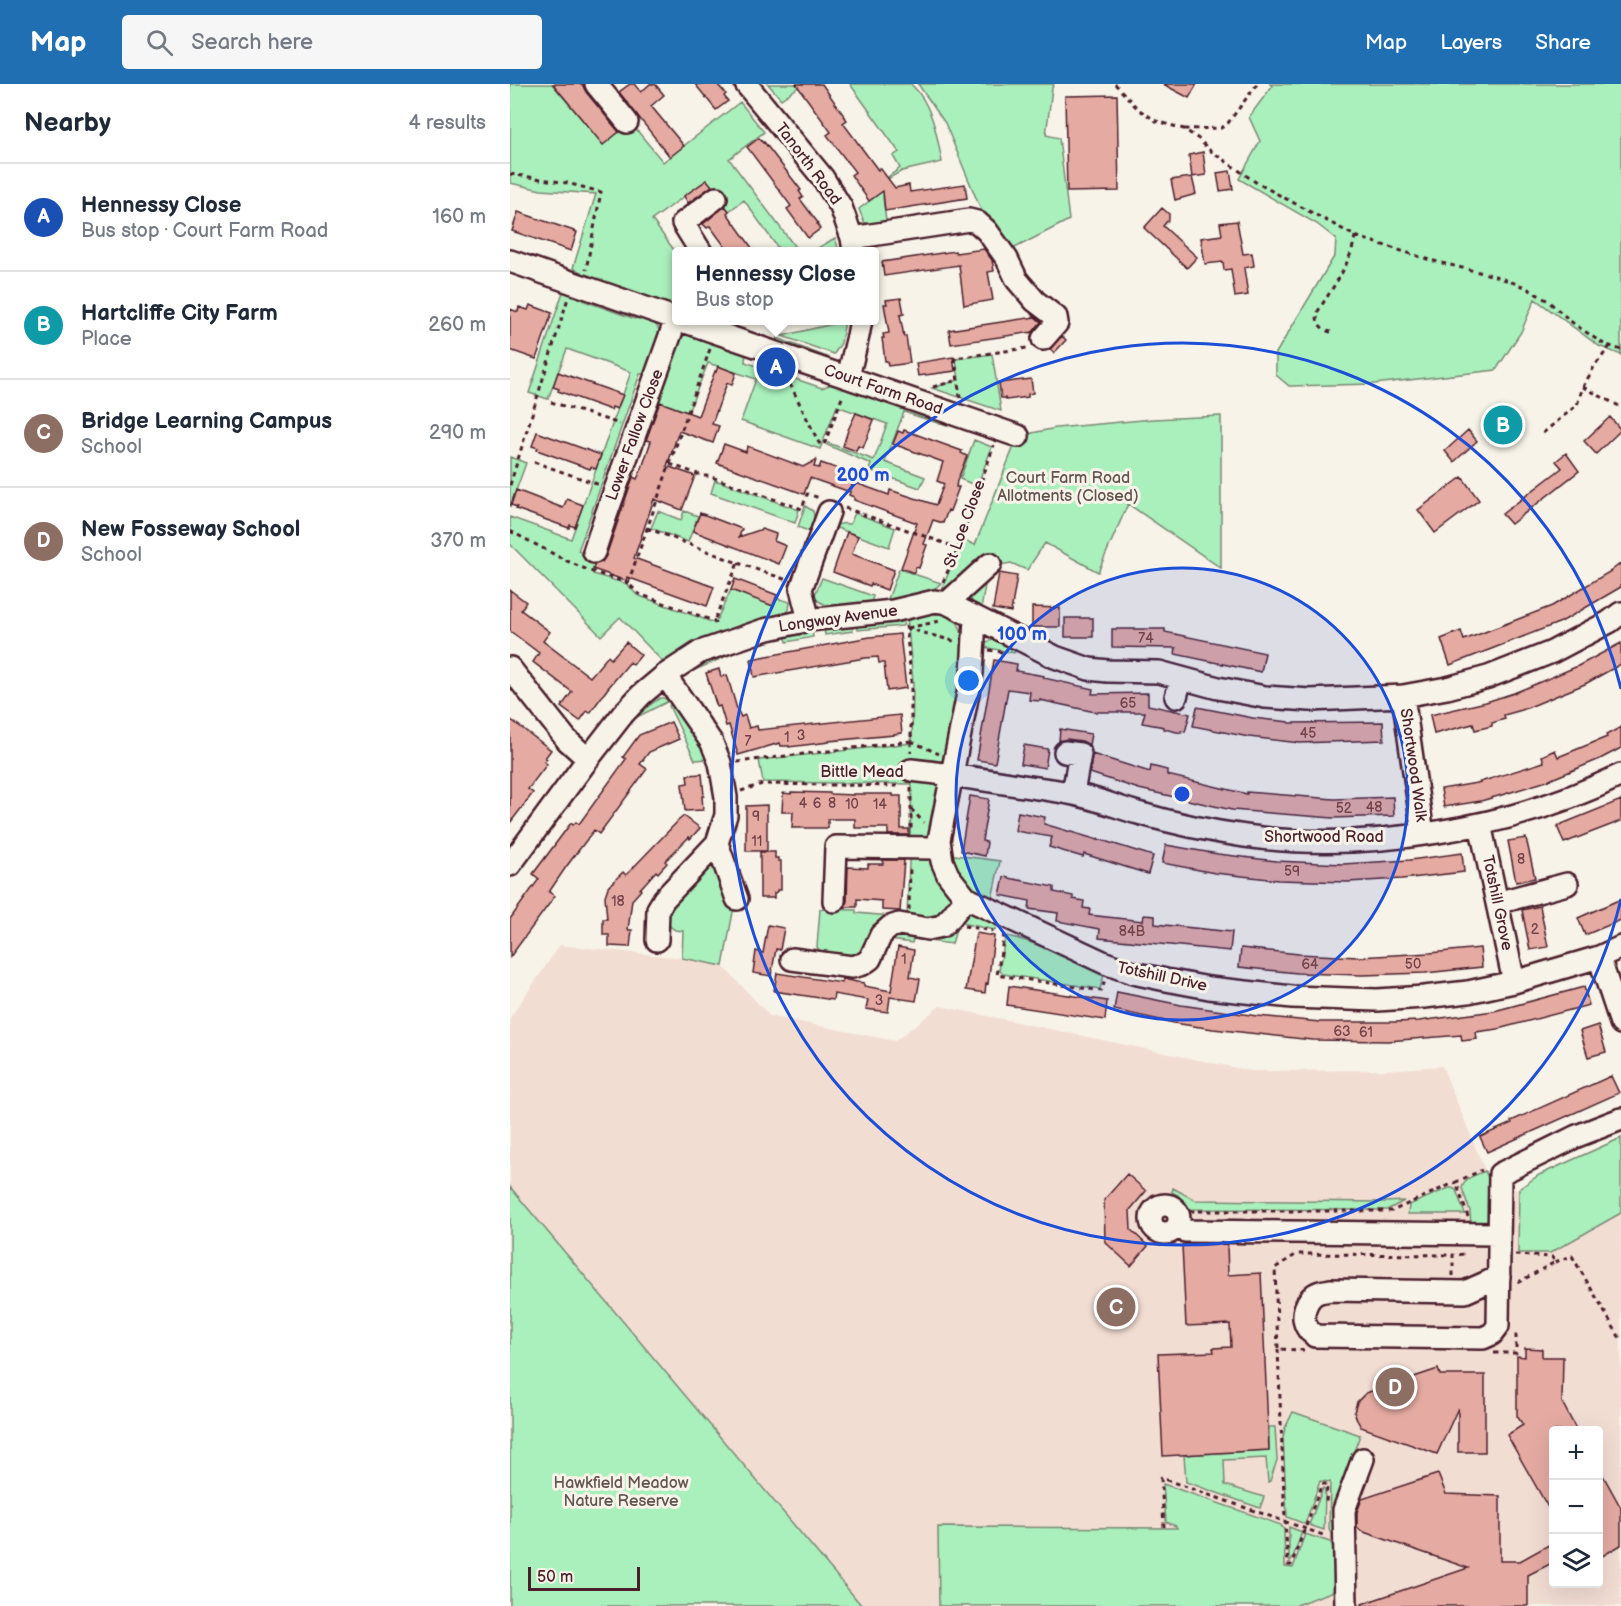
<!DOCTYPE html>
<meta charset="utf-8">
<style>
body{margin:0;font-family:"Balsamiq Sans",sans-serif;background:#f6f6f7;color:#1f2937}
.controls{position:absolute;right:18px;bottom:18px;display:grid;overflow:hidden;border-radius:6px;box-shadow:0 6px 24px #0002}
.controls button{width:54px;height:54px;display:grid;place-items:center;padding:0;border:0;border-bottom:2px solid #e0e1e3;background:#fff;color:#1f2937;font:30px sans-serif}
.scale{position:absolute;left:18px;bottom:15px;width:112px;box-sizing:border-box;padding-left:6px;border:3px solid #4a1f2b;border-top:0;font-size:16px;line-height:21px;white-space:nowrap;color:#4a1f2b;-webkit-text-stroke:4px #f7f3e8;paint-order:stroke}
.you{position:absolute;left:459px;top:597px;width:21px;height:21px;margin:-15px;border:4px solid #fff;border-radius:50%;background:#1a73e8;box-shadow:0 0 0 9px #1a73e833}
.badge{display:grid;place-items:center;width:39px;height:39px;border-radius:50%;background:#1f6fb2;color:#fff;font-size:20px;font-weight:700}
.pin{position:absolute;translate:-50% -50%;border:3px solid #fff;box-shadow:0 2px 6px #0006}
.popup{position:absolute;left:162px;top:163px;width:207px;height:78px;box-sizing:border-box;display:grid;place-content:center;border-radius:6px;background:#fff;filter:drop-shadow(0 2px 4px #0005);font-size:20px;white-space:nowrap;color:#747a83}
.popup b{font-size:22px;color:#1f2937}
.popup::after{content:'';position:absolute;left:50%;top:100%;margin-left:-12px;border:12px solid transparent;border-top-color:#fff}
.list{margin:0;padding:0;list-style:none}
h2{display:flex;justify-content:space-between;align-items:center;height:78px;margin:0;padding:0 24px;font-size:26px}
h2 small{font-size:20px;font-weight:400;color:#747a83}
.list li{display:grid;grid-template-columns:39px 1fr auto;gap:18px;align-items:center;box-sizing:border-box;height:108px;padding:0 24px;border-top:2px solid #e0e1e3}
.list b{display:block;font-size:22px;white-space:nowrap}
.list p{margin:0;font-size:20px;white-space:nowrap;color:#747a83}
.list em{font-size:20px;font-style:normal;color:#747a83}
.icon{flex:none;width:33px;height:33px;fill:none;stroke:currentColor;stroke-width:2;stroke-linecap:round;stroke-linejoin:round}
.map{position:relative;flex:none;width:1111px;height:1522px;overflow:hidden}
header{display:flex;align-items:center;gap:36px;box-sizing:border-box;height:84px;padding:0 30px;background:#1f6fb2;color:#fff}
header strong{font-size:28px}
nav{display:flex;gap:33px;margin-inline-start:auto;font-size:21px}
.search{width:420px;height:54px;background:#f6f6f7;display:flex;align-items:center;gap:15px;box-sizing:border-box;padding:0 21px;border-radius:6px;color:#747a83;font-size:22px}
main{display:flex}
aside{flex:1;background:#fff}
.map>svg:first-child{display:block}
</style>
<header>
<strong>Map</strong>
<div class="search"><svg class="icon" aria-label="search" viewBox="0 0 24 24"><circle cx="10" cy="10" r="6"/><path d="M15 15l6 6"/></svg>Search here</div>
<nav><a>Map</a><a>Layers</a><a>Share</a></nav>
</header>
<main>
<aside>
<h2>Nearby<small>4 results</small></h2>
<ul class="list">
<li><span class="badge" style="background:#1a4fb4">A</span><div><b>Hennessy Close</b><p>Bus stop · Court Farm Road</p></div><em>160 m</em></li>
<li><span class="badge" style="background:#0f9aa8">B</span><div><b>Hartcliffe City Farm</b><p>Place</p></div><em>260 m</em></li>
<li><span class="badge" style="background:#8d6e63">C</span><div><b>Bridge Learning Campus</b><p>School</p></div><em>290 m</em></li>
<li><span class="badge" style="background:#8d6e63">D</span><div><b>New Fosseway School</b><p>School</p></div><em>370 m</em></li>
</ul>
</aside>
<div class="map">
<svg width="1111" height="1522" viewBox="0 0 1111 1522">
<rect width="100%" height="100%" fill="#f7f3e8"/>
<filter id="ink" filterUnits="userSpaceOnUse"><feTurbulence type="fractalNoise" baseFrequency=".0167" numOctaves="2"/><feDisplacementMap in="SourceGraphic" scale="12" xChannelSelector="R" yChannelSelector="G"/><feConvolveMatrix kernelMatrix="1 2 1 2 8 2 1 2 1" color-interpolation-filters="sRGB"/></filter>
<g filter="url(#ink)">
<path fill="#f2ddd3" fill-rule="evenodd" d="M50 861 172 874 213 882 260 932 385 957 430 922 741 987 875 986 932 982 982 1103 1009 1105 1008 1169H1040L1111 1129V1522H352L0 1103V934ZM1044 1346H1088V1500H1044Z"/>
<path fill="#aaf0bc" stroke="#7a8874" stroke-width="1.5" d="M0 0H42L93 60 121 39 153 78 230 18 254 48 219 75 288 167H270L234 116 219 127 197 96 142 136 167 170V227L105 206 63 184 86 110 31 106 0 99Z
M258 0H293L271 15Z
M340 0H401C422 20 427 50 432 78L392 87 379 94 373 113 376 137 359 140 354 138 349 125 370 109 378 93 390 84 383 72 389 68Z
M408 0H544L542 4 536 51 549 54 559 136 501 166 472 128 435 39Z
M760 0H1111V271L1089 262 1025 215 1011 248 986 286 864 300 779 302 766 291V269L825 171 826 155 807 140 729 95 750 57 739 33 762 2Z
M325 154 329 167H303Z
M60 207 70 210 74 217 125 235 132 232C152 242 153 247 147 267 144 275 142 283 140 291L133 295 134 290H130L68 467 88 475 83 490 117 500 127 511 205 539 221 506 263 521 266 514 280 518 279 526 276 529 184 560 154 579 110 533 91 552 0 460V433L61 455 121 288 57 265 38 315 19 309 53 208Z
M335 237 331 259 324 270 272 252Z
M179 250 236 268 235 278 312 304 326 298 432 335 437 342 394 328 375 378 415 393 410 404 359 386 361 380 317 361 318 359 364 376 377 340 327 322 310 365 231 337 246 295 198 279 178 328 149 318 145 329H143L163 261 173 252Z
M267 254 317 273 312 275 265 260Z
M482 270 491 327 422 304 449 296 446 275Z
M711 332V484L618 420 588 488 535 459 517 486 501 479 484 482 432 505 452 455 465 461 508 352 546 344 643 335Z
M464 356 482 363 467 402 450 395Z
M0 373 16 379 0 423Z
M205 396 289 426 285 439 201 409Z
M295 422 303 427C305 435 306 443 298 447L288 443Z
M148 427 171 436 174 427 188 432 178 458 141 444Z
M345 429 385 444 379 463 324 443C329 439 334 439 340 440Z
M389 485 431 499C419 512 394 514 377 518Z
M312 494 363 512 361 519 320 522C313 520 308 518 304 513Z
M476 495 471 526H467L461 515 462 508Z
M423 524C427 525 434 526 438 528 450 535 453 554 456 565L451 571V588L438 655 441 662 427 792 435 806H442L445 812 427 837 397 833 402 700 253 698 249 676 402 659 403 599 397 531Z
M392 533 394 540 392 542 348 546 347 540Z
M342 541 343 547 315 551 314 544Z
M302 546 303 553 277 558 275 551Z
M489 554 509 561 504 569 474 563 476 558Z
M229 562 231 566 176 590C187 575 212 569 229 562Z
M150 614H154L159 617 127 633 126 631Z
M161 620 194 664 198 675 185 676 159 622Z
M463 681 555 697 559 698 462 687Z
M437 770 490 777 481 820 457 806Z
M206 777 223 820V828L213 882 172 874 173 847 165 846 157 840V820L196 779Z
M310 825 346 826V829L380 832 352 873 312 870 307 863Z
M458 825 487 836 485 846 446 838Z
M444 841 447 842 442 860 403 855 402 859 380 856 381 848Z
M497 852C530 859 558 873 588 886L594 891 590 905 493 890 489 886 495 855Z
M1111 1054V1129L1040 1169H1008L1009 1105 1029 1091Z
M975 1087 980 1098 979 1140 961 1142 960 1127 952 1104C955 1093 966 1091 975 1087Z
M0 1103 352 1522H0Z
M663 1104 685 1116 875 1118 894 1117 877 1126 680 1125 668 1111 662 1108Z
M939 1104H942L946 1106 955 1130H898L899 1121Z
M783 1328 850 1351 831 1403 826 1421 824 1448H820L819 1445 820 1398 810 1397 795 1440 777 1433 773 1353 775 1344Z
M759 1343H765L767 1376 760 1397 758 1398 756 1374 714 1376 715 1401 754 1413 750 1424 676 1398 674 1371 759 1366Z
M653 1400 771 1441 774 1446 775 1483 783 1484 795 1450 820 1458 826 1466V1501L824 1506 821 1508 791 1519 785 1522H429L428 1443 667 1444 666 1442 656 1438Z
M813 1404 815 1405 814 1446 799 1441Z
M779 1443 792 1448 782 1476 780 1478 779 1476Z"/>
<path fill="#e5aba2" stroke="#4a1f2b" stroke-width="1.5" d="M43 0H72L76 8 109 48 93 61Z
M120 0H124L131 8 140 0H145L154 11 141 22 174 62 160 73 109 8Z
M185 0H207L216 10 214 12 218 17 206 26Z
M286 0H312L337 36 333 39 368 86 370 84 385 104 399 101 400 108 455 100 457 114 375 127 373 107 359 117 341 91 345 88 317 51 321 48Z
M653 0H687L679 14Z
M607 11 609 107 557 108 555 12Z
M249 54 253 59 254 58 291 106 289 107 293 113 290 115 308 139 307 140 310 145 298 154 277 125 281 122 237 63Z
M693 68 696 91 682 93 679 71Z
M720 87 723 105 710 107 707 89Z
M682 93 686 110 665 116 661 96Z
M197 96 202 102 178 119 174 112Z
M215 122 219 127 217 129 245 168H219L200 142 197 144 193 140Z
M652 124 659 130V135L653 142 687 173 677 184 634 144Z
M8 128 67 148 61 167 2 147Z
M727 137 733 170 742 169 744 182 734 184 738 211 725 213 721 185 714 186 713 178 695 180 691 154 712 151 710 139Z
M474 165 482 176 484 187 478 188 483 216 454 221 449 181 374 192 372 178 445 167 446 169Z
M391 214 394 230 390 231 394 253 396 252 400 279 378 282 377 277H375L372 254H374L373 250 379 249 374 220H377L376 216Z
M20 221 42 229 26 275 0 266V225L8 228 9 223 18 226Z
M525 233 531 238 523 248 441 260 439 246Z
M552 252 556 256 544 269 540 265Z
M443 273 445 287 408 292 406 279Z
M208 282 226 289 222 301 217 299 208 323 202 340 209 342 203 359 169 347 157 382 185 392 172 426 144 415 124 474 204 503 197 522 117 493 116 497 83 485 85 480 92 478 96 472 123 393 127 395 132 384 141 357 136 356 150 318 188 332 205 287 206 288Z
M48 288 113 311 107 325 102 323 101 326 48 307 49 305 43 303Z
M521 295 523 309 518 310V313L496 316 495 314H491L489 299Z
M346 329 364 336 353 364 348 362 346 367 333 362 338 346Z
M1100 333 1111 346 1086 370 1074 357Z
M394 346 452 367 451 369 457 372 447 397 446 403H449L440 427 438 426 433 439 423 436 414 460 417 461 409 484 406 483 404 489 391 484 407 439 344 416V413L339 411 343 398 379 411 380 406 426 421 434 400 427 397 433 378 383 360 388 347 393 349Z
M958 346 967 357 944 378 935 367Z
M27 348 91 371 86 385 81 383 80 385 27 366 28 364 22 362Z
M214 360 236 368 237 362 293 383 306 376 304 383 309 384 311 379 346 391 340 408 300 394 294 410 207 379Z
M1056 369 1069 387 1001 440 992 430 1052 384 1046 377Z
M952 393 969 416 925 449 908 426Z
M6 406 53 424 57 415 73 421 65 443 60 441 59 444 6 425 7 423 1 421Z
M190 429 232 445 229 453 252 445 266 450 264 457 276 462 269 480 183 447Z
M337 448 348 452 342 470 384 486 377 506 361 500 360 502 323 488Z
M1111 479V503L1051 538 940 581 931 555 951 547 954 556 1042 522 1101 487Z
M489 489 507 492 501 528 483 525Z
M225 495 267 511 263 522 221 506Z
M0 506 16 518 11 526 40 548 33 557 80 593 98 572 101 575 116 558 131 571 123 581 120 578 98 604 80 629 77 627 70 637 51 623 62 608 23 578 29 569 0 547Z
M522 523 550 524V543H522Z
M555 534H583V553H555Z
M602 545H655V548L755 569 751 588 665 570 666 564 602 563Z
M390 550 396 604 377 607 374 579H369L368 573 355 574 244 593 241 575 360 553Z
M1111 559V580L1075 600 1012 626 994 631 995 635 982 639V642L965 646 963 640 924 650 920 631 976 618 1004 609 1068 582Z
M484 576 507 580 506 587 534 592V594L583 605 582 610 638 609V621L680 630 675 648 671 647V649L654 645V643L632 639 635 628H585L530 616V617L519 616 520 608 498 605 485 679 467 676Z
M209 585 211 593 217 591 227 625 231 633 235 631 239 644 247 642 248 646 390 631 392 649 384 650V651L319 657V658L279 663V662H271L270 659 228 671 219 641 216 642 210 622 207 623 196 589Z
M687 623 743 634 779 638V639L873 638 874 656 790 659 739 653 683 642Z
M0 635 41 666 35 674 37 675 34 678 37 680 18 705 23 709 0 739Z
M161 638 169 655 139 668 130 680 137 685 89 750 84 746 56 783 39 808 45 812 0 873V835L29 795 23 790 61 739 63 741 66 738 69 740 116 675 113 673 129 651Z
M1111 643V664L1090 675 1037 697 995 710 971 717 934 723 931 705 967 699 1034 678 1032 672 1045 666 1048 673 1097 653 1096 651Z
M550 645 581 650 579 661 572 657 557 655 549 657Z
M514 661 538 665 535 684 511 680Z
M582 670 640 688 641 682 657 686V691L737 710V708L824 715 883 713 884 732 823 734 722 726 629 705 580 689Z
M192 690 194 712H192L193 726 175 727 172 700 178 699 177 691Z
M281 708 320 709V710L343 711V710H383V712H391V745H399V751H378V744H345V735H318V744H282L283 728H272L273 709 281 710Z
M460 712 479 715 472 757 477 758 475 772 451 767Z
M1111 716V737L1054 759 1047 742Z
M257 721V767H236V722Z
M508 728 535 733 534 740 588 756V755L643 772 638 790 574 770 573 773 539 763 542 753 505 747Z
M174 732 190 744 180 755 179 753 155 777 157 779 148 789 146 787 130 805 131 806 122 816 118 846H122L120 863 99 862V851H93V835H97L95 812 98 803 113 788 116 791 169 736Z
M1016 754 1025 794 1006 798 998 757Z
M656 761 708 770 766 777 833 780 900 776 952 769 954 788 892 795 837 798 768 796 705 789 652 779Z
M250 768H265V774H268V777H271V806H267V808L264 809V814H250Z
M373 776H394L390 827 372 826V817L347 815V823H335L337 817 338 783 358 784V780H373Z
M494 793 544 803V808L563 812V815L574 817 573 824 580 825 579 831 633 837 634 831 645 832V840L722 848 720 867 589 854 590 845 547 837 548 829 519 825 520 817 490 811Z
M1111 815V836L1075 851 1068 834Z
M1030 822 1038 863 1020 866 1012 826Z
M258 841 274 844 270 866 266 865 261 892 243 889 246 867 253 869Z
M466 849 484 852 478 900 476 899 475 909 456 906Z
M388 863 404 866 400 893 410 895 406 917 380 913 378 928 356 925 358 916 324 910 323 916 264 907 267 889 332 899V895L347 898 354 899V902L381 907Z
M731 864 789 870 848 873 920 869 970 864 972 883 915 889 852 891 787 889 729 883Z
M499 902 597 917 595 936 497 921Z
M1074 903 1079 921 988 945 966 948 967 955 952 957 951 951 878 957 802 956 703 945 664 939 604 926 607 908 671 921 747 932 810 938H885L909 937 984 927Z
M1088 941 1096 968 1078 973 1070 947Z
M1101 992 1109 1009 977 1068 970 1053 1002 1039 1001 1037Z
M617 1090 636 1107 620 1126 621 1146 638 1162 621 1182 595 1158 594 1116Z
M717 1160 718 1191 751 1189 759 1366 653 1372 648 1270 704 1268 703 1264 721 1263 720 1240 676 1242 672 1161Z
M1015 1264 1032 1265V1273H1053L1052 1318 1067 1347H1044V1434L997 1351 1013 1341 1007 1332V1272L1015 1273Z
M928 1285 930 1291H975V1368H948V1324L927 1370 851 1343 847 1336 844 1328 847 1318 856 1309Z
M1089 1384 1111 1424V1461L1089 1474Z
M928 1390 936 1410 990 1412V1477H1010L1044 1458V1478L1018 1491V1522H853L852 1520 958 1484 851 1447 847 1443V1428L852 1415Z"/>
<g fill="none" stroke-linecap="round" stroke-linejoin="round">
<defs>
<path id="minor" d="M86 0 117 38
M236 0 313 94 331 123 342 154 344 167
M342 154 459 136 467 138 477 147 497 175 507 196 525 217 546 233 547 239 533 255
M191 168 173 139 206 114
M0 177 167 235
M170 236 508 352
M338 293 348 252 351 236
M84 468 95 434 166 235
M437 519 480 480
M465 534 462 589 429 756 432 777 438 791 456 814 595 879 623 889 656 896 699 904 782 913 867 916 914 913 958 908 1004 898 1089 873 1111 863
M299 536 291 505 319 428
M0 584 57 656 78 675
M893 612 913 750
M666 613 671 594
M555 668 570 670 563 709
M401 686C438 690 476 696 513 702 534 705 556 707 576 713 593 717 610 724 628 729 663 739 699 747 735 752 855 769 1002 745 1111 691
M970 740 1004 898
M207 759 227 815
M0 781 78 675 113 630 131 611 155 591 190 568 254 546 299 536 383 527 425 517 437 519 545 573 579 585 598 587 649 588 708 604 755 613 800 616 893 612 937 604 978 593 1042 568 1099 538 1111 529
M324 817 326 763 429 764
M987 819 1057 800
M147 856 148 825 154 815 207 759 216 731V713L210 679 202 659 155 591
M1089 873 1111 939
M282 875 342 883 353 880 360 875 371 851 380 843 389 840 418 845 432 842 441 833 456 814
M641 1135a14 14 0 1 1 28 0a14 14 0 1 1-28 0Z
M667 1144 675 1147 989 1150
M989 1193 955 1208 820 1206C817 1207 813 1207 810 1208 796 1212 789 1233 798 1245 799 1248 803 1249 805 1252L973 1254 982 1250 988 1242 990 1090 1067 1052 1111 1035
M836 1522 834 1426 853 1375"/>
</defs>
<use href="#minor" stroke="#4a1f2b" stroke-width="26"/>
<path stroke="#4a1f2b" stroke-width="3" stroke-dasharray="4.5 4.5" stroke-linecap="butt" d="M605 0 628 25 646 37 674 45 690 56 698 65 747 99 845 152 920 176 985 192 1015 203 1038 217 1064 240 1092 259 1111 266
M674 45 711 44 718 39 747 0
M0 90 57 99 91 108 76 186
M821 248C812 246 806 239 807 229 821 205 841 181 845 152
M200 265 118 499 129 510 204 537 206 543
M276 292 309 359 314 361 333 311
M423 303 448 296
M1073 303 1111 323
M450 314 445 274 517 264
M41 318 110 340
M1033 349 1067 321 1073 303 1084 283 1100 262
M24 378 90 401
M160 380 193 392H199L292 425 297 410 310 414
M0 401 58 214
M335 424 448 464
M137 444 228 479 204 537
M0 447 57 477 80 487 118 499
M228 479 277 496
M433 498 448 464 484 361
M396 541 401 596V669
M396 544 447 558
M398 544 430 537
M479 566 496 569
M401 657 429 670
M227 678 401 657
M401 704V748
M231 707 252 700 391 702
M401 725 414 739
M399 826 400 782
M454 842 483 847
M494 850 487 891 592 907 595 895
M958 1133 946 1098 972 1086
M630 1137C631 1125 634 1119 643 1111 660 1111 667 1114 678 1127H882L946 1098
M1005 1171 1042 1173 1045 1178 1007 1199
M1045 1178 1062 1172 1111 1256
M943 1192V1171L955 1170 956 1168
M768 1265 775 1437 778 1481H781L812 1400H817L816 1421
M794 1266 768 1265 765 1184 787 1170 943 1171
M984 1269H1006V1247
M654 1443 651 1394 816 1452"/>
<use href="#minor" stroke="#f7f3e8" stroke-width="21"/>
</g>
</g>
<circle cx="672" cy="710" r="226" fill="#1d4ed8" fill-opacity=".12"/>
<g fill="none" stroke="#1d4ed8" stroke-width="3">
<circle cx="672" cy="710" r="226"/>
<path d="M1111 815A451 451 0 1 1 1111 605"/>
</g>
<g text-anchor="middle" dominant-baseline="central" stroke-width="6" stroke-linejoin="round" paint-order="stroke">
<g font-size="14" fill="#714249">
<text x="636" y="554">74</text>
<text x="618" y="619">65</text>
<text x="798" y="649">45</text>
<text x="291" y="651">3</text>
<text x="277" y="653">1</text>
<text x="238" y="657">7</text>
<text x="293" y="719">4</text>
<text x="307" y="719">6</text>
<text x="322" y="719">8</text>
<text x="342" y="720">10</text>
<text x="370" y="720">14</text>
<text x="864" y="723">48</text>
<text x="834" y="724">52</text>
<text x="246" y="732">9</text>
<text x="247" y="757">11</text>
<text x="1011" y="775">8</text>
<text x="782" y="787">59</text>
<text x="108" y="817">18</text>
<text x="1025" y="845">2</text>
<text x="622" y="847">84B</text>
<text x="394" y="875">1</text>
<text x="800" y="880">64</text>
<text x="903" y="880">50</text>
<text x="369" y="916">3</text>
<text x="832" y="947">63</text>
<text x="856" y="948">61</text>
</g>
<g font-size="16" fill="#4a1f2b" stroke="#f7f3e8">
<text transform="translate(298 80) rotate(53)">Tanorth Road</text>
<text transform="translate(373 306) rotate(19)">Court Farm Road</text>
<text transform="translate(125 351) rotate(-70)">Lower Fallow Close</text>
<text transform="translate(455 440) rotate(-70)">St Loe Close</text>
<text transform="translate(328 535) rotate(-8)">Longway Avenue</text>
<text transform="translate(903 681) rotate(82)">Shortwood Walk</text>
<text x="352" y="688">Bittle Mead</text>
<text x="814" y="753">Shortwood Road</text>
<text transform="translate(987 819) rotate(78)">Totshill Grove</text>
<text transform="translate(652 893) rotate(12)">Totshill Drive</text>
</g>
<g font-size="16" fill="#62534f" stroke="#f7f3e8">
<text x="558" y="394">Court Farm Road<tspan x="558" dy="18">Allotments (Closed)</tspan></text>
<text x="111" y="1399">Hawkfield Meadow<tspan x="111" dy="18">Nature Reserve</tspan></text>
</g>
</g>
<circle cx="672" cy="710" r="9" fill="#1d4ed8" stroke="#f7f3e8" stroke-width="3"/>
<g font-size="18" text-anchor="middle" font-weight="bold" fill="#1d4ed8" stroke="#f7f3e8" stroke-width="6" stroke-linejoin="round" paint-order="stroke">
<text x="353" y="397">200 m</text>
<text x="512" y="556">100 m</text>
</g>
</svg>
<div class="controls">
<button>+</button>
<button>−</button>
<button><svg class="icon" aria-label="layers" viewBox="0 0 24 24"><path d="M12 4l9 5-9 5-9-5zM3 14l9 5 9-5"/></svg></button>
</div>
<div class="scale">50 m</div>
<div class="you"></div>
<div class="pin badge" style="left:266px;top:283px;background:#1a4fb4">A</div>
<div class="popup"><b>Hennessy Close</b>Bus stop</div>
<div class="pin badge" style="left:993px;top:341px;background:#0f9aa8">B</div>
<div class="pin badge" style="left:606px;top:1223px;background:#8d6e63">C</div>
<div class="pin badge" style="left:885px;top:1303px;background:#8d6e63">D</div>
</div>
</main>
